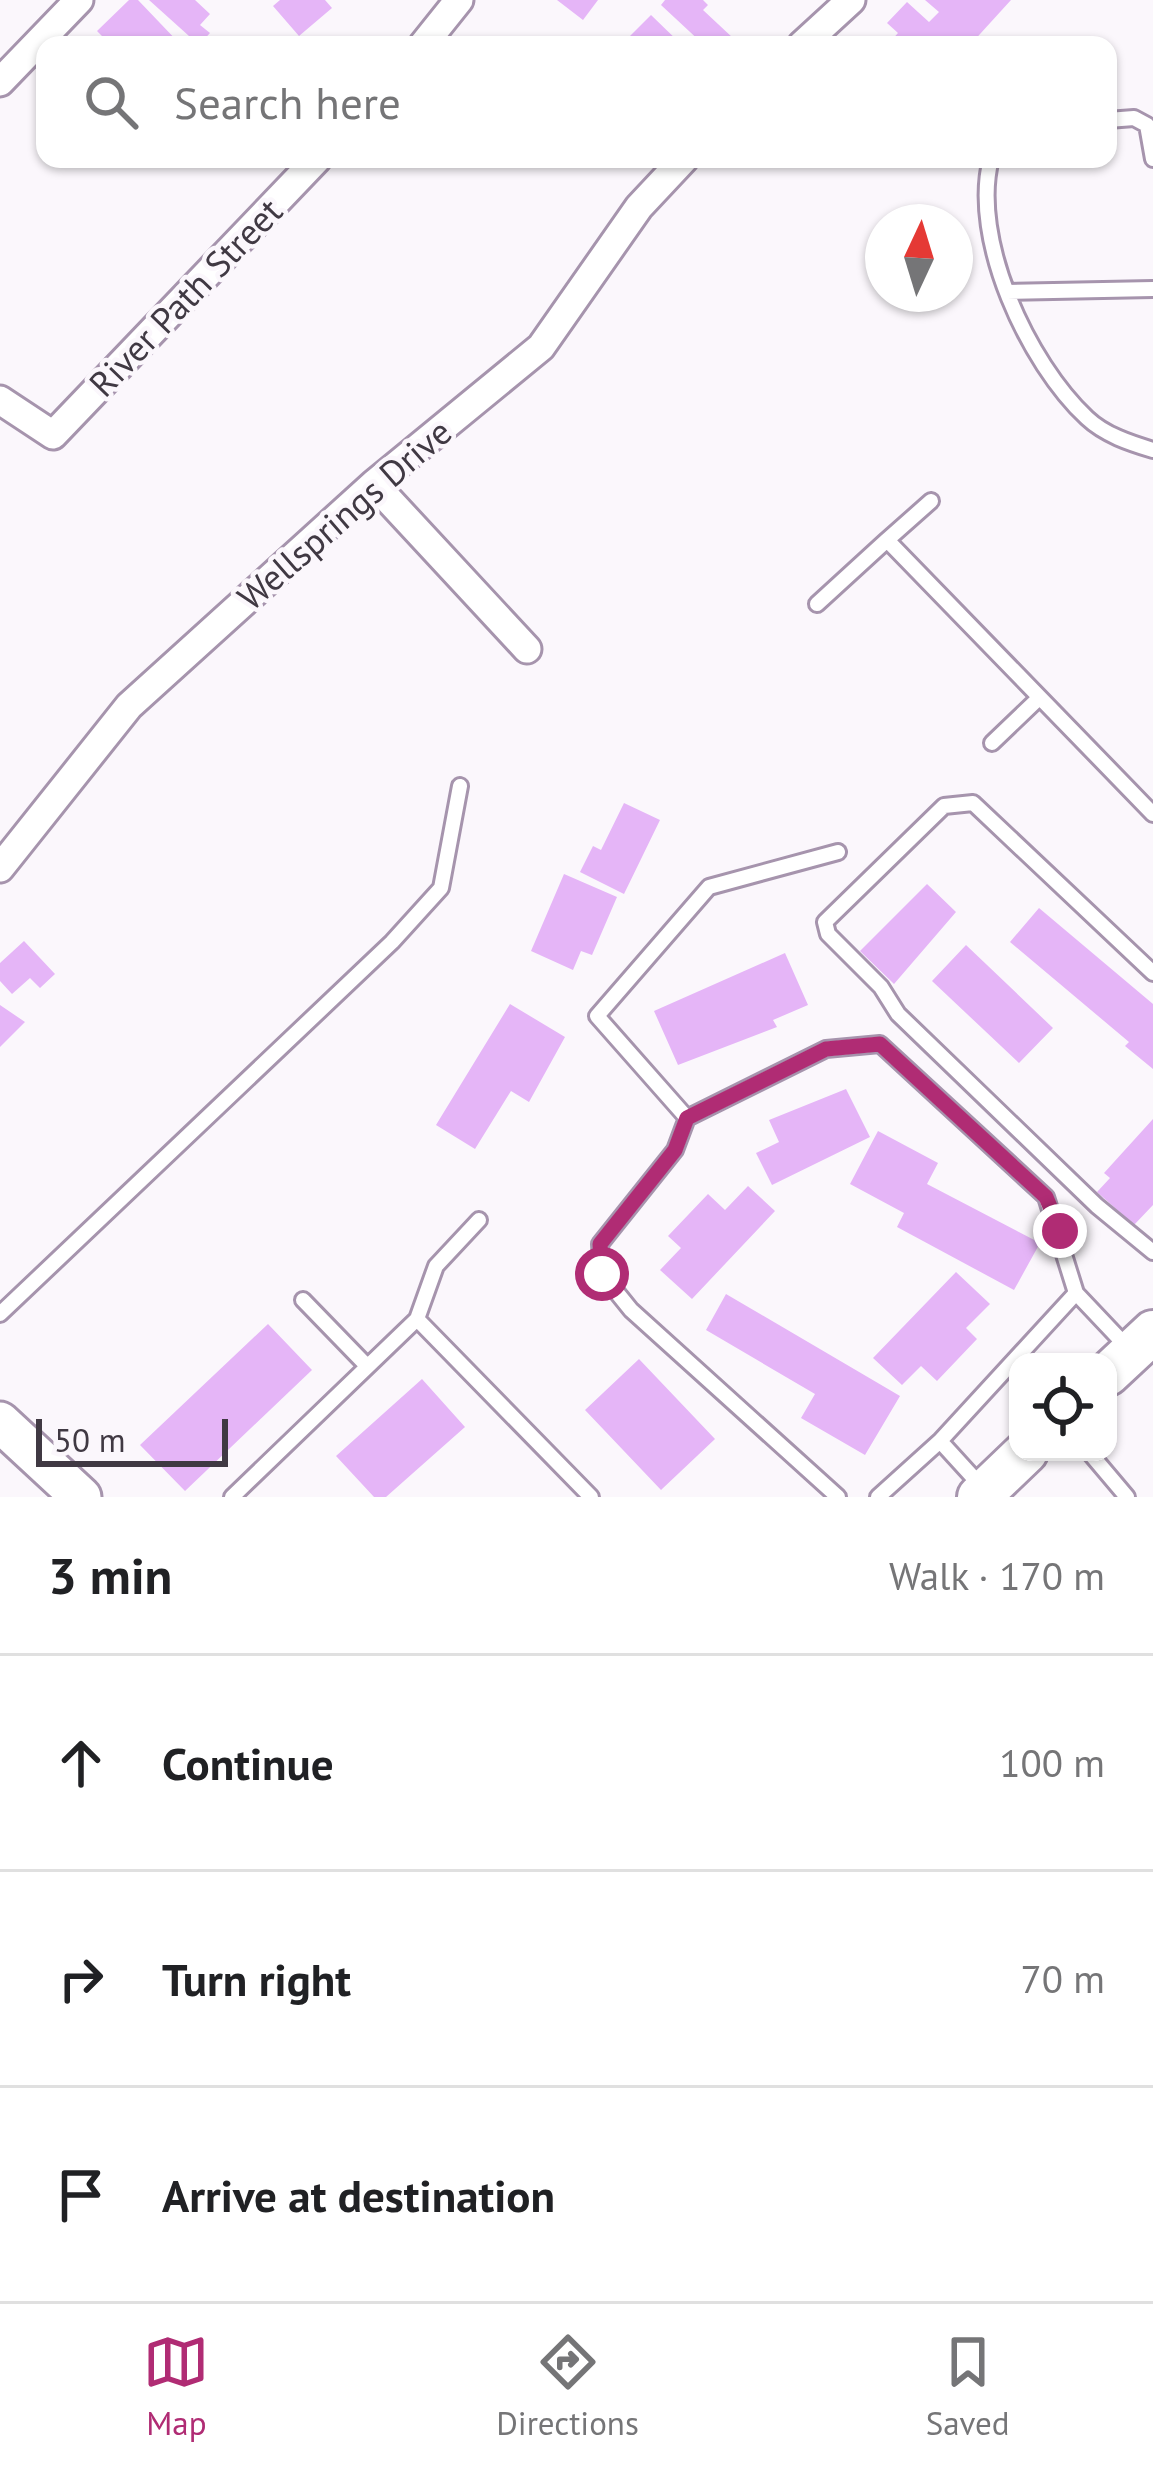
<!DOCTYPE html>
<meta charset="utf-8">
<style>
body{margin:0;font-family:"PT Sans",sans-serif;background:#f2f2f2;color:#202124}
.controls{position:absolute;right:36px;bottom:36px;display:grid;overflow:hidden;border-radius:24px;box-shadow:0 3px 9px #0004}
.controls button{width:108px;height:108px;display:grid;place-items:center;padding:0;border:0;border-bottom:3px solid #e0e0e0;background:#fff;color:#202124;font:60px sans-serif}
.compass{position:absolute;left:865px;top:204px;width:108px;height:108px;border-radius:50%;background:#fff;box-shadow:0 3px 9px #0004;rotate:4deg}
.scale{position:absolute;left:36px;bottom:30px;width:192px;box-sizing:border-box;padding-left:12px;border:6px solid #403943;border-top:0;font-size:33px;line-height:42px;white-space:nowrap;color:#403943;-webkit-text-stroke:9px #fbf7fc;paint-order:stroke}
.stop{position:absolute;width:36px;height:36px;margin:-27px;border:9px solid #b02c74;border-radius:50%;background:#fff}
.stop.end{background:#b02c74;border-color:#fff;box-shadow:0 3px 12px #0008}
.list{margin:0;padding:0;list-style:none}
h2{display:flex;justify-content:space-between;align-items:center;height:156px;margin:0;padding:0 48px;font-size:51px}
h2 small{font-size:39px;font-weight:400;color:#757577}
.list li{display:grid;grid-template-columns:78px 1fr auto;gap:36px;align-items:center;box-sizing:border-box;height:216px;padding:0 48px;border-top:3px solid #e0e0e0}
.list b{display:block;font-size:45px;white-space:nowrap}
.list em{font-size:39px;font-style:normal;color:#757577}
.icon{flex:none;width:66px;height:66px;fill:none;stroke:currentColor;stroke-width:2;stroke-linecap:round;stroke-linejoin:round}
.map{position:relative;flex:none;width:1153px;height:1497px;overflow:hidden}
.search{position:absolute;background:#fff;box-shadow:0 3px 9px #0004;left:36px;right:36px;top:36px;height:132px;display:flex;align-items:center;gap:30px;box-sizing:border-box;padding:0 42px;border-radius:24px;color:#757577;font-size:45px}
.sheet{height:804px;background:#fff}
nav{display:flex;justify-content:space-around;align-items:center;box-sizing:border-box;height:168px;border-top:3px solid #e0e0e0;background:#fff;font-size:33px;color:#757577}
nav a{display:grid;justify-items:center;gap:6px}
nav .on{color:#b02c74}
.map>svg:first-child{display:block}
</style>
<div class="map">
<svg width="1153" height="1497" viewBox="0 0 1153 1497">
<rect width="100%" height="100%" fill="#fbf7fc"/>
<path fill="#e5b5f7" d="M129 0H138L181 45H111L97 31Z
M149 0H195L210 14 200 25 210 33 199 45Z
M280 0H325L332 8 299 36 273 6Z
M557 0H598L583 20Z
M665 0H703L708 5 703 10 733 38 726 45H704L661 5Z
M925 0H1011L970 45H887L898 33 887 23 907 2 929 22 939 12Z
M651 15 682 45H621Z
M624 803 660 820 624 894 580 872 593 846 601 850Z
M564 874 617 897 592 955 581 951 573 970 531 951Z
M927 884 956 912 894 984 860 951Z
M1039 908 1153 1004V1069L1125 1046 1129 1042 1010 942Z
M24 941 55 974 40 988 30 978 12 994 0 981V963Z
M966 945 1053 1028 1019 1063 932 981Z
M785 953 808 1005 773 1020 777 1027 678 1065 654 1011Z
M510 1004 565 1037 529 1102 511 1091 475 1149 436 1125Z
M0 1005 25 1022 0 1047Z
M846 1089 870 1137 772 1185 756 1153 779 1142 769 1120Z
M1153 1119V1205L1134 1225 1097 1192 1110 1178 1104 1173Z
M878 1131 938 1163 927 1184 1040 1243 1014 1290 897 1227 904 1213 850 1184Z
M748 1186 775 1211 692 1299 660 1270 681 1248 668 1236 708 1194 725 1210Z
M956 1272 990 1304 966 1328 977 1339 937 1381 921 1366 902 1385 873 1358Z
M726 1294 900 1396 865 1455 801 1418 815 1394 706 1330Z
M268 1324 312 1370 185 1491 140 1445Z
M639 1359 715 1439 661 1490 585 1410Z
M422 1379 465 1427 386 1497H374L336 1456Z"/>
<g fill="none" stroke-linecap="round" stroke-linejoin="round">
<defs>
<path id="lane" d="M1108 120 1134 118 1147 125 1153 159
M991 159C970 239 1028 363 1087 418 1105 435 1130 443 1153 450
M1007 292 1153 289
M887 540 931 501
M817 604 887 540 1153 814
M992 743 1039 698
M838 852 709 887 597 1016 687 1118 826 1049 880 1044 1046 1197 1076 1293 1128 1348
M1153 973 973 803 944 806 825 922 828 934 881 987 898 1014 1097 1206 1153 1252
M687 1118 675 1150 600 1244 602 1274 631 1310 838 1497
M303 1300 367 1366
M0 1314 392 942 441 888 460 786
M417 1319 591 1497
M940 1441 981 1486
M1089 1452 1127 1497
M232 1497 417 1319 436 1266 479 1220
M878 1497 940 1441 1076 1293"/>
<path id="street" d="M423 45 459 0
M802 45 851 0
M0 82 79 0
M0 400 53 435 317 159
M374 484 527 649
M0 868 129 706 374 484 541 347 639 207 684 159"/>
<path id="secondary" d="M0 1422 81 1497"/>
<path id="primary" d="M1108 1374 1153 1332
M979 1497 1026 1452"/>
</defs>
<use href="#lane" stroke="#a694ad" stroke-width="20"/>
<use href="#street" stroke="#a694ad" stroke-width="33"/>
<use href="#secondary" stroke="#a694ad" stroke-width="45"/>
<use href="#primary" stroke="#a694ad" stroke-width="48"/>
<use href="#lane" stroke="#fff" stroke-width="14"/>
<use href="#street" stroke="#fff" stroke-width="27"/>
<use href="#secondary" stroke="#fff" stroke-width="39"/>
<use href="#primary" stroke="#fff" stroke-width="42"/>
</g>
<g fill="none" stroke-linecap="round" stroke-linejoin="round">
<path stroke="#b02c74" stroke-width="15" d="M602 1274 600 1244 675 1150 687 1118 826 1049 880 1044 1046 1197 1060 1231"/>
</g>
<g text-anchor="middle" dominant-baseline="central" stroke-width="9" stroke-linejoin="round" paint-order="stroke">
<g font-size="36" fill="#403943" stroke="#fbf7fc">
<text transform="translate(185 297) rotate(-46)">River Path Street</text>
<text transform="translate(344 514) rotate(-41)">Wellsprings Drive</text>
</g>
</g>
</svg>
<div class="controls">
<button><svg class="icon" aria-label="locate" viewBox="0 0 24 24"><circle cx="12" cy="12" r="6"/><path d="M12 2v4M12 18v4M2 12h4M18 12h4"/></svg></button>
</div>
<svg class="compass" viewBox="-18 -18 36 36"><path d="M0-13l5 13h-10z" fill="#e53935"/><path d="M0 13l5-13h-10z" fill="#757577"/></svg>
<div class="scale">50 m</div>
<div class="stop" style="left:602px;top:1274px"></div>
<div class="stop end" style="left:1060px;top:1231px"></div>
<div class="search"><svg class="icon" aria-label="search" viewBox="0 0 24 24"><circle cx="10" cy="10" r="6"/><path d="M15 15l6 6"/></svg>Search here</div>
</div>
<section class="sheet">
<h2>3 min<small>Walk · 170 m</small></h2>
<ul class="list">
<li><svg class="icon" aria-label="ahead" viewBox="0 0 24 24"><path d="M12 20V5M6 11l6-6 6 6"/></svg><div><b>Continue</b></div><em>100 m</em></li>
<li><svg class="icon" aria-label="right" viewBox="0 0 24 24"><path d="M7 20v-9h11M14 6l5 5-5 5"/></svg><div><b>Turn right</b></div><em>70 m</em></li>
<li><svg class="icon" aria-label="arrive" viewBox="0 0 24 24"><path d="M6 21V4h12l-3 4 3 4H6"/></svg><div><b>Arrive at destination</b></div></li>
</ul>
</section>
<nav>
<a class="on"><svg class="icon" aria-label="map" viewBox="0 0 24 24"><path d="M3 6l6-2 6 2 6-2v14l-6 2-6-2-6 2zM9 4v14M15 6v14"/></svg>Map</a>
<a><svg class="icon" aria-label="directions" viewBox="0 0 24 24"><path d="M12 3l9 9-9 9-9-9zM9 14v-3h6M13 9l2 2-2 2"/></svg>Directions</a>
<a><svg class="icon" aria-label="saved" viewBox="0 0 24 24"><path d="M7 4h10v16l-5-4-5 4z"/></svg>Saved</a>
</nav>
